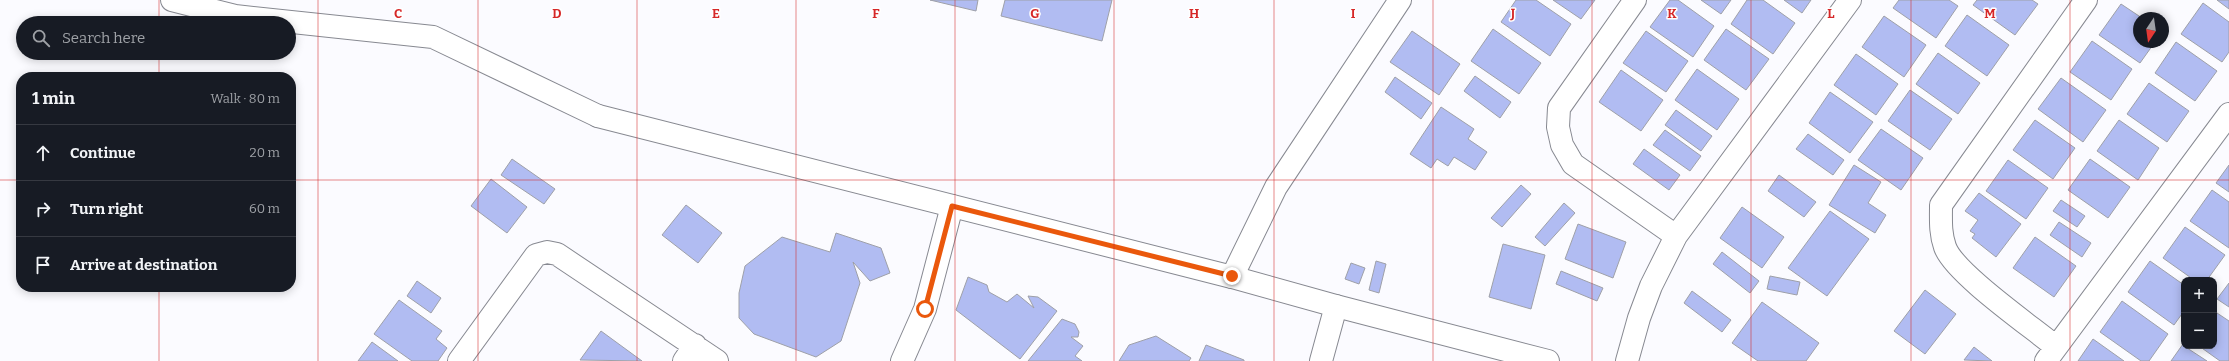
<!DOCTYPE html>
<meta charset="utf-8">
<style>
body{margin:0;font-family:Bitter,serif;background:#20242c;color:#f1f3f6}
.controls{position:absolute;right:12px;bottom:12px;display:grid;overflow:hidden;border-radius:8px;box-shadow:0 2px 10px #0003}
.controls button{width:36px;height:36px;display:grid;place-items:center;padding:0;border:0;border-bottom:1px solid #363941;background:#171b24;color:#f1f3f6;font:20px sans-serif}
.compass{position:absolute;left:2133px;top:12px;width:36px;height:36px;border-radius:50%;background:#171b24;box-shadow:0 2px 10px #0003;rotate:193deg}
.stop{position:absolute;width:12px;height:12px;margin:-9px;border:3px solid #ea580c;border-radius:50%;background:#fff}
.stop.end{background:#ea580c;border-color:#fff;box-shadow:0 1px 4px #0008}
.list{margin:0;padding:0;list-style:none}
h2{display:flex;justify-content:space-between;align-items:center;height:52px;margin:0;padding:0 16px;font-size:17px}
h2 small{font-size:13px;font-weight:400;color:#9ea1a6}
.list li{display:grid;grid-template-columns:26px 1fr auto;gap:12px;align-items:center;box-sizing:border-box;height:56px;padding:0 16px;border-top:1px solid #363941}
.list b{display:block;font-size:15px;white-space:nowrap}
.list em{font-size:13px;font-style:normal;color:#9ea1a6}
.icon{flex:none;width:22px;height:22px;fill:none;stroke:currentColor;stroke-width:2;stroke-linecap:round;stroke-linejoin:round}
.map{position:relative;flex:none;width:2229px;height:361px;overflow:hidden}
.search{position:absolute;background:#171b24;box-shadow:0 2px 10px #0003;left:16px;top:16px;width:280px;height:44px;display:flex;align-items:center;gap:10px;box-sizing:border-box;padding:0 14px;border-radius:22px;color:#9ea1a6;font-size:15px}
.panel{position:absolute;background:#171b24;box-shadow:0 2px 10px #0003;left:16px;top:72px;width:280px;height:220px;border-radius:16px}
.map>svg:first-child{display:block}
</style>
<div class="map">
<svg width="2229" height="361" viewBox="0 0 2229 361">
<rect width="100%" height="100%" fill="#fbfbff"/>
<path fill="#b1bcf2" stroke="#9ea0a8" d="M930 0H978L976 11Z
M1005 0H1112L1102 41 1001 16Z
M1516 0H1536L1571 24 1550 56 1501 22Z
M1553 0H1595L1581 19Z
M1670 0H1678L1714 26 1693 57 1650 27Z
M1701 0H1731L1721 14Z
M1747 0H1763L1795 23 1773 54 1731 24Z
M1784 0H1811L1802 13Z
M1899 0H1949L1958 6 1936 38 1893 8Z
M1977 0H2032L2038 4 2015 35 1973 5Z
M2217 0H2229V9Z
M2203 3 2229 22V52L2222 62 2181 34Z
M2121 4 2142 18H2139V42H2155L2140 63 2099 35Z
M1967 15 2009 45 1987 76 1945 46Z
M1884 16 1926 45 1904 77 1862 47Z
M1493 29 1541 63 1519 94 1471 61Z
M1726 29 1769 59 1746 90 1704 60Z
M1412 31 1460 64 1439 95 1390 62Z
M1646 31 1688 61 1666 92 1623 63Z
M2092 41 2132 69 2111 100 2070 72Z
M2176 42 2217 71 2195 101 2155 73Z
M1938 53 1980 83 1958 114 1916 84Z
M1856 54 1898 84 1876 115 1834 85Z
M1697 69 1739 99 1717 130 1675 100Z
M1621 70 1663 100 1641 131 1599 102Z
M1475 76 1511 102 1500 118 1464 91Z
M1395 77 1432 103 1421 119 1385 92Z
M2061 78 2106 110 2083 142 2038 109Z
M2149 83 2189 111 2167 142 2127 114Z
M1910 90 1952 119 1930 150 1888 121Z
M1830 92 1873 122 1850 153 1809 123Z
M1441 107 1474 129 1468 139 1487 152 1475 170 1454 157 1448 166 1437 159 1431 168 1410 154Z
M1676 110 1712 136 1701 151 1665 125Z
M2035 120 2075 148 2053 179 2013 150Z
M2119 120 2159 148 2138 180 2097 151Z
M1881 129 1923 158 1901 190 1858 160Z
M1665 130 1701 156 1690 171 1653 145Z
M1808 134 1844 160 1833 175 1796 149Z
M1644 149 1680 175 1669 190 1633 164Z
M512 159 555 189 544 204 501 175Z
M2090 159 2130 187 2108 218 2068 190Z
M2008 160 2048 188 2026 219 1986 191Z
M1854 165 1881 182 1868 203 1886 215 1875 233 1829 205Z
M2229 165V192L2216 183Z
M1779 175 1816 202 1804 217 1768 191Z
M491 179 527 207 507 233 471 206Z
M1521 185 1531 194 1502 227 1491 218Z
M2212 190 2229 202V248L2190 221Z
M1979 193 2021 224 1996 257 1972 238 1975 234 1970 231 1978 220 1965 211Z
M2061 200 2085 216 2077 227 2053 211Z
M1564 203 1575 213 1545 246 1535 237Z
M686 205 722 233 698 263 662 235Z
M1742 207 1784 237 1762 268 1720 238Z
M1830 211 1869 239 1827 296 1788 268Z
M2059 222 2091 243 2082 257 2050 235Z
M1578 224 1626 242 1613 278 1565 259Z
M2185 227 2225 255 2207 280H2194L2163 258Z
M836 233 881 248 890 273 870 281 853 262 860 283 841 341 816 357 754 334 739 318V293L745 266 782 237 830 252Z
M2035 237 2076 266 2054 297 2013 268Z
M1503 244 1545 255 1531 309 1489 297Z
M1722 252 1759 281 1750 293 1713 264Z
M1376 261 1386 264 1379 293 1369 290Z
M2150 261 2184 285V311L2174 325 2128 292Z
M1351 263 1365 268 1359 284 1345 279Z
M1561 271 1603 288 1597 301 1556 284Z
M1770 276 1800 282 1797 295 1767 289Z
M968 277 987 285 989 292 1007 302 1017 294 1034 308 1028 296 1038 297 1057 311 1020 359 956 310Z
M417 281 441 298 431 313 407 296Z
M2229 283V307L2217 299Z
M1925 290 1956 314 1925 354 1894 331Z
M1692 291 1731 320 1722 332 1684 303Z
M399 300 442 331 436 339 447 348 438 361H412L374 334Z
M2122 301 2168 334 2149 361H2141L2100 332Z
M1762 302 1819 343 1806 361H1758L1732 343Z
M2214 311 2229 321V361H2220L2199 346H2214Z
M1062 319 1075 324 1079 332 1078 337H1071L1083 346 1075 356 1082 361H1028Z
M601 331 642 361 580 360Z
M1156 336 1191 358 1189 361H1119L1129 345Z
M2093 339 2124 361H2078Z
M372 342 398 361H358Z
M2183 344 2184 346 2207 361H2171Z
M1206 345 1244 360V361H1199Z
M1974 347 1992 361 1964 360Z"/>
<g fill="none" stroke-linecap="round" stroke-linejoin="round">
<defs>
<path id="street" d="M172 0 235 16 433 37 598 116
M1635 0 1559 108 1558 127 1562 145 1573 164 1676 236
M1232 277 1276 187 1400 0
M2056 347C2032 327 1954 273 1945 247 1940 233 1941 220 1941 205L2086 0
M459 361 536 255 547 252 557 254 717 361
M684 361 695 345
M902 361 925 309 952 206
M1321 361 1336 306
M1627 361 1639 318 1651 286 1676 236 1850 0
M2046 361 2229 114"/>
<path id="secondary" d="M598 116 1232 277 1336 306 1548 361"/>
</defs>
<use href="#street" stroke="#878991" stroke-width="24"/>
<use href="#secondary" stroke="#878991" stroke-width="24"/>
<use href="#street" stroke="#fff" stroke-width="22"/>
<use href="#secondary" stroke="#fff" stroke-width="22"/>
</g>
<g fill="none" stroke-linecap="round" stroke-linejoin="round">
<path stroke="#ea580c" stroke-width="5" d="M925 309 952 206 1232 276"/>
</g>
<path fill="none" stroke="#d62828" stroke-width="1" stroke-opacity="0.55" d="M159 0V23M318 0V361M478 0V361M637 0V361M796 0V361M955 0V361M1114 0V361M1274 0V361M1433 0V361M1592 0V361M1751 0V361M1911 0V361M2070 0V361M159 53V77M0 180H21M291 180H2229M159 287V361"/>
<g font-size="13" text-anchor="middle" font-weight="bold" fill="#d62828" stroke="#fff" stroke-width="3" stroke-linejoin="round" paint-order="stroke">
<text x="398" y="18">C</text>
<text x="557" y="18">D</text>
<text x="716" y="18">E</text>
<text x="876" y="18">F</text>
<text x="1035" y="18">G</text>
<text x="1194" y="18">H</text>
<text x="1353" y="18">I</text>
<text x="1513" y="18">J</text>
<text x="1672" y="18">K</text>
<text x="1831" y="18">L</text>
<text x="1990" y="18">M</text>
</g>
</svg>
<div class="controls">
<button>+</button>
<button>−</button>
</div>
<svg class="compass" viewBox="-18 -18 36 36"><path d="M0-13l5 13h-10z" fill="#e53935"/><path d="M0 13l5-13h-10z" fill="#9ea1a6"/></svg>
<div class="stop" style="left:925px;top:309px"></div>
<div class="stop end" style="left:1232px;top:276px"></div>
<div class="search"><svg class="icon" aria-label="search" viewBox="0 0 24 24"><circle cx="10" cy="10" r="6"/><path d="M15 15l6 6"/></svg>Search here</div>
<section class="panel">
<h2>1 min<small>Walk · 80 m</small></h2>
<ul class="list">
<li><svg class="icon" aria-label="ahead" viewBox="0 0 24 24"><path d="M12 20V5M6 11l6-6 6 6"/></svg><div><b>Continue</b></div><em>20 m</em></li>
<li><svg class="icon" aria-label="right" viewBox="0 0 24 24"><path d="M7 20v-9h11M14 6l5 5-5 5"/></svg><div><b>Turn right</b></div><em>60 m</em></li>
<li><svg class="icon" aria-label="arrive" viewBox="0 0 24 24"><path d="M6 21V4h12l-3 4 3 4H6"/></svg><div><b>Arrive at destination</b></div></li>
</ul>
</section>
</div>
